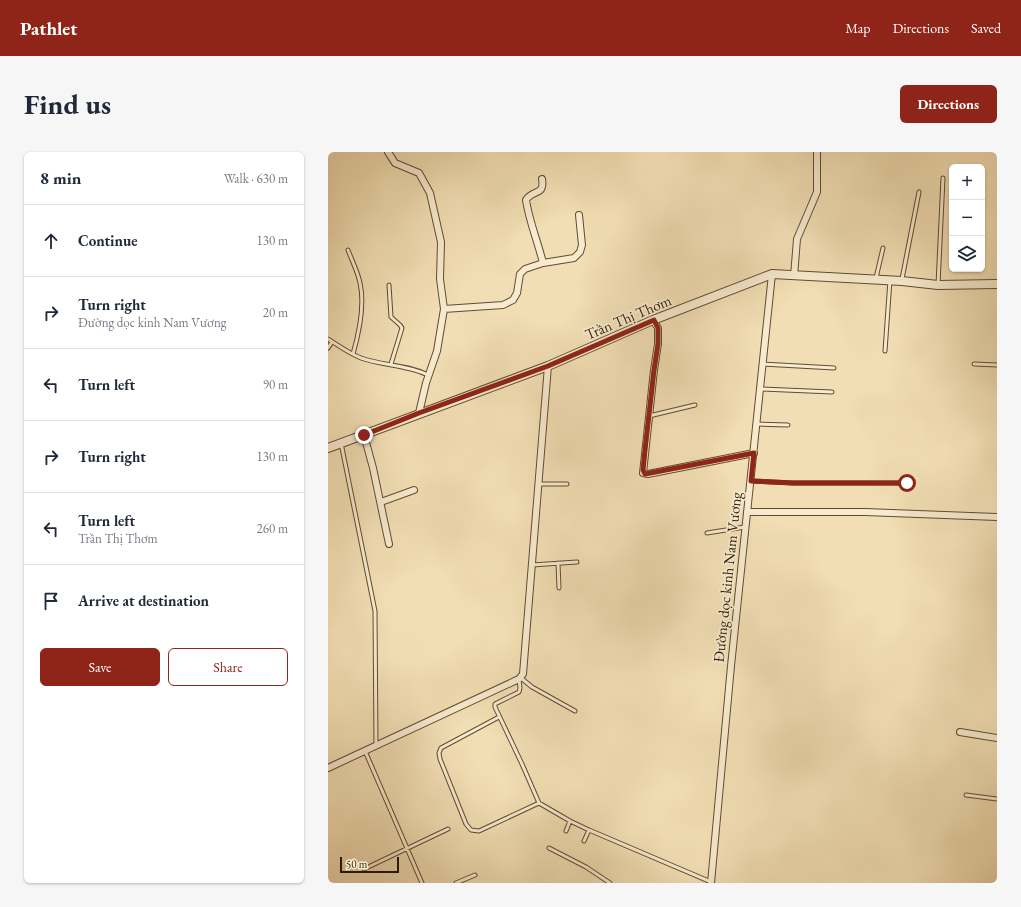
<!DOCTYPE html>
<meta charset="utf-8">
<style>
body{margin:0;font-family:"EB Garamond",serif;background:#f6f6f7;color:#1f2937}
.controls{position:absolute;right:12px;top:12px;display:grid;overflow:hidden;border-radius:6px;box-shadow:0 1px 3px #0004}
.controls button{width:36px;height:36px;display:grid;place-items:center;padding:0;border:0;border-bottom:1px solid #e0e1e3;background:#fff;color:#1f2937;font:20px sans-serif}
.scale{position:absolute;left:12px;bottom:10px;width:59px;box-sizing:border-box;padding-left:4px;border:2px solid #2f1c05;border-top:0;font-size:11px;line-height:14px;white-space:nowrap;color:#2f1c05;-webkit-text-stroke:3px #f7eace;paint-order:stroke}
.stop{position:absolute;width:12px;height:12px;margin:-9px;border:3px solid #8f2418;border-radius:50%;background:#fff}
.stop.end{background:#8f2418;border-color:#fff;box-shadow:0 1px 4px #0008}
.list{margin:0;padding:0;list-style:none}
h2{display:flex;justify-content:space-between;align-items:center;height:52px;margin:0;padding:0 16px;font-size:17px}
h2 small{font-size:13px;font-weight:400;color:#747a83}
.list li{display:grid;grid-template-columns:26px 1fr auto;gap:12px;align-items:center;box-sizing:border-box;height:72px;padding:0 16px;border-top:1px solid #e0e1e3}
.list b{display:block;font-size:15px;white-space:nowrap}
.list p{margin:0;font-size:13px;white-space:nowrap;color:#747a83}
.list em{font-size:13px;font-style:normal;color:#747a83}
.actions{display:flex;gap:8px;padding:12px 16px}
.actions a{flex:1;padding:9px 0;border:1px solid #8f2418;border-radius:6px;text-align:center;font-size:14px;color:#8f2418}
.actions .main{background:#8f2418;color:#fff}
.icon{flex:none;width:22px;height:22px;fill:none;stroke:currentColor;stroke-width:2;stroke-linecap:round;stroke-linejoin:round}
.map{position:relative;flex:none;width:669px;height:731px;overflow:hidden;border-radius:6px}
header{display:flex;align-items:center;gap:24px;box-sizing:border-box;height:56px;padding:0 20px;background:#8f2418;color:#fff}
header strong{font-size:19px}
nav{display:flex;gap:22px;margin-inline-start:auto;font-size:14px}
.intro{display:flex;align-items:center;justify-content:space-between;box-sizing:border-box;height:96px;padding:0 24px}
h1{margin:0;font-size:28px}
.button{padding:10px 18px;border-radius:6px;background:#8f2418;color:#fff;font-size:14px;font-weight:700}
main{display:flex;gap:24px;padding:0 24px}
aside{flex:1;background:#fff;border-radius:6px;box-shadow:0 1px 3px #0004}
.map>svg:first-child{display:block}
</style>
<header>
<strong>Pathlet</strong>
<nav><a>Map</a><a>Directions</a><a>Saved</a></nav>
</header>
<div class="intro"><h1>Find us</h1><a class="button">Directions</a></div>
<main>
<aside>
<h2>8 min<small>Walk · 630 m</small></h2>
<ul class="list">
<li><svg class="icon" aria-label="ahead" viewBox="0 0 24 24"><path d="M12 20V5M6 11l6-6 6 6"/></svg><div><b>Continue</b></div><em>130 m</em></li>
<li><svg class="icon" aria-label="right" viewBox="0 0 24 24"><path d="M7 20v-9h11M14 6l5 5-5 5"/></svg><div><b>Turn right</b><p>Đường dọc kinh Nam Vương</p></div><em>20 m</em></li>
<li><svg class="icon" aria-label="left" viewBox="0 0 24 24"><path d="M17 20v-9H6M10 6l-5 5 5 5"/></svg><div><b>Turn left</b></div><em>90 m</em></li>
<li><svg class="icon" aria-label="right" viewBox="0 0 24 24"><path d="M7 20v-9h11M14 6l5 5-5 5"/></svg><div><b>Turn right</b></div><em>130 m</em></li>
<li><svg class="icon" aria-label="left" viewBox="0 0 24 24"><path d="M17 20v-9H6M10 6l-5 5 5 5"/></svg><div><b>Turn left</b><p>Trần Thị Thơm</p></div><em>260 m</em></li>
<li><svg class="icon" aria-label="arrive" viewBox="0 0 24 24"><path d="M6 21V4h12l-3 4 3 4H6"/></svg><div><b>Arrive at destination</b></div></li>
</ul>
<div class="actions"><a class="main">Save</a><a>Share</a></div>
</aside>
<div class="map">
<svg width="669" height="731" viewBox="0 0 669 731">
<rect width="100%" height="100%" fill="#f2deb4"/>
<filter id="stains"><feTurbulence type="fractalNoise" baseFrequency=".005" numOctaves="4"/><feColorMatrix values="0 0 0 0 .2 0 0 0 0 .09 0 0 0 0 .02 0 0 0 .5 -.17"/></filter>
<radialGradient id="worn" r=".72"><stop offset=".6" stop-color="#630" stop-opacity="0"/><stop offset="1" stop-color="#630" stop-opacity=".3"/></radialGradient>
<g fill="none" stroke-linecap="round" stroke-linejoin="round">
<defs>
<path id="service" d="M20 98C24 109 30 120 32 131 37 153 31 181 25 202
M548 126 555 96
M574 127 591 40
M61 133 63 165 72 173 74 176 63 212
M610 133 615 26
M0 187C11 194 22 202 33 206 55 214 78 212 100 223
M0 196 4 190
M557 199 562 128
M434 212 506 216
M646 212 669 213
M432 237 504 240
M321 264 367 253
M429 272 460 273
M13 291 47 459 48 594
M423 329 465 331H579
M210 332H239
M379 381 417 375
M230 411 231 436
M204 413 249 410
M193 526 204 535 247 559
M191 527 192 536 191 540 167 552V555L194 612 211 651 242 669 261 678 383 730
M171 565 113 596 111 601 112 607 138 672 143 678 151 679 211 651
M37 599 94 731
M638 643 669 647
M238 679 242 669
M256 689 261 678
M221 696 258 715 282 731
M36 717 120 677
M128 731 147 723"/>
<path id="minor" d="M60 0 67 11 91 21 102 41 113 90 112 127 116 157 109 199 98 231 91 261
M214 27C217 44 205 37 198 48 201 69 210 90 215 111
M466 124 469 87 489 40V0
M116 157 175 153 185 148 189 141 192 122 197 117 215 111 246 106 252 100 254 93 251 63
M325 168 330 176V192L326 218 315 321 320 322 426 301
M36 283 45 316 61 392
M53 350 86 338
M419 360H537L669 365
M632 580 669 586
M0 616 191 527 195 522 220 214
M383 731 403 514 444 122"/>
<path id="tertiary" d="M0 296 220 214 325 168 444 122 574 129 610 133 669 132"/>
</defs>
<use href="#service" stroke="#604c31" stroke-width="5"/>
<use href="#minor" stroke="#604c31" stroke-width="8"/>
<use href="#tertiary" stroke="#604c31" stroke-width="10"/>
<use href="#service" stroke="#f7eace" stroke-width="3"/>
<use href="#minor" stroke="#f7eace" stroke-width="6"/>
<use href="#tertiary" stroke="#f7eace" stroke-width="8"/>
</g>
<g fill="none" stroke-linecap="round" stroke-linejoin="round">
<path stroke="#8f2418" stroke-width="5" d="M36 283 91 261 220 214 326 168 330 176V192L326 218 317 298 315 318 317 322 426 301 423 329 465 331H579"/>
</g>
<g text-anchor="middle" dominant-baseline="central" stroke-width="3.5" stroke-linejoin="round" paint-order="stroke">
<g font-size="15" fill="#2f1c05" stroke="#f7eace">
<text transform="translate(300 165) rotate(-23)">Trần Thị Thơm</text>
<text transform="translate(399 425) rotate(-84)">Đường dọc kinh Nam Vương</text>
</g>
</g>
<rect width="100%" height="100%" filter="url(#stains)"/>
<rect width="100%" height="100%" fill="url(#worn)"/>
</svg>
<div class="controls">
<button>+</button>
<button>−</button>
<button><svg class="icon" aria-label="layers" viewBox="0 0 24 24"><path d="M12 4l9 5-9 5-9-5zM3 14l9 5 9-5"/></svg></button>
</div>
<div class="scale">50 m</div>
<div class="stop" style="left:579px;top:331px"></div>
<div class="stop end" style="left:36px;top:283px"></div>
</div>
</main>
